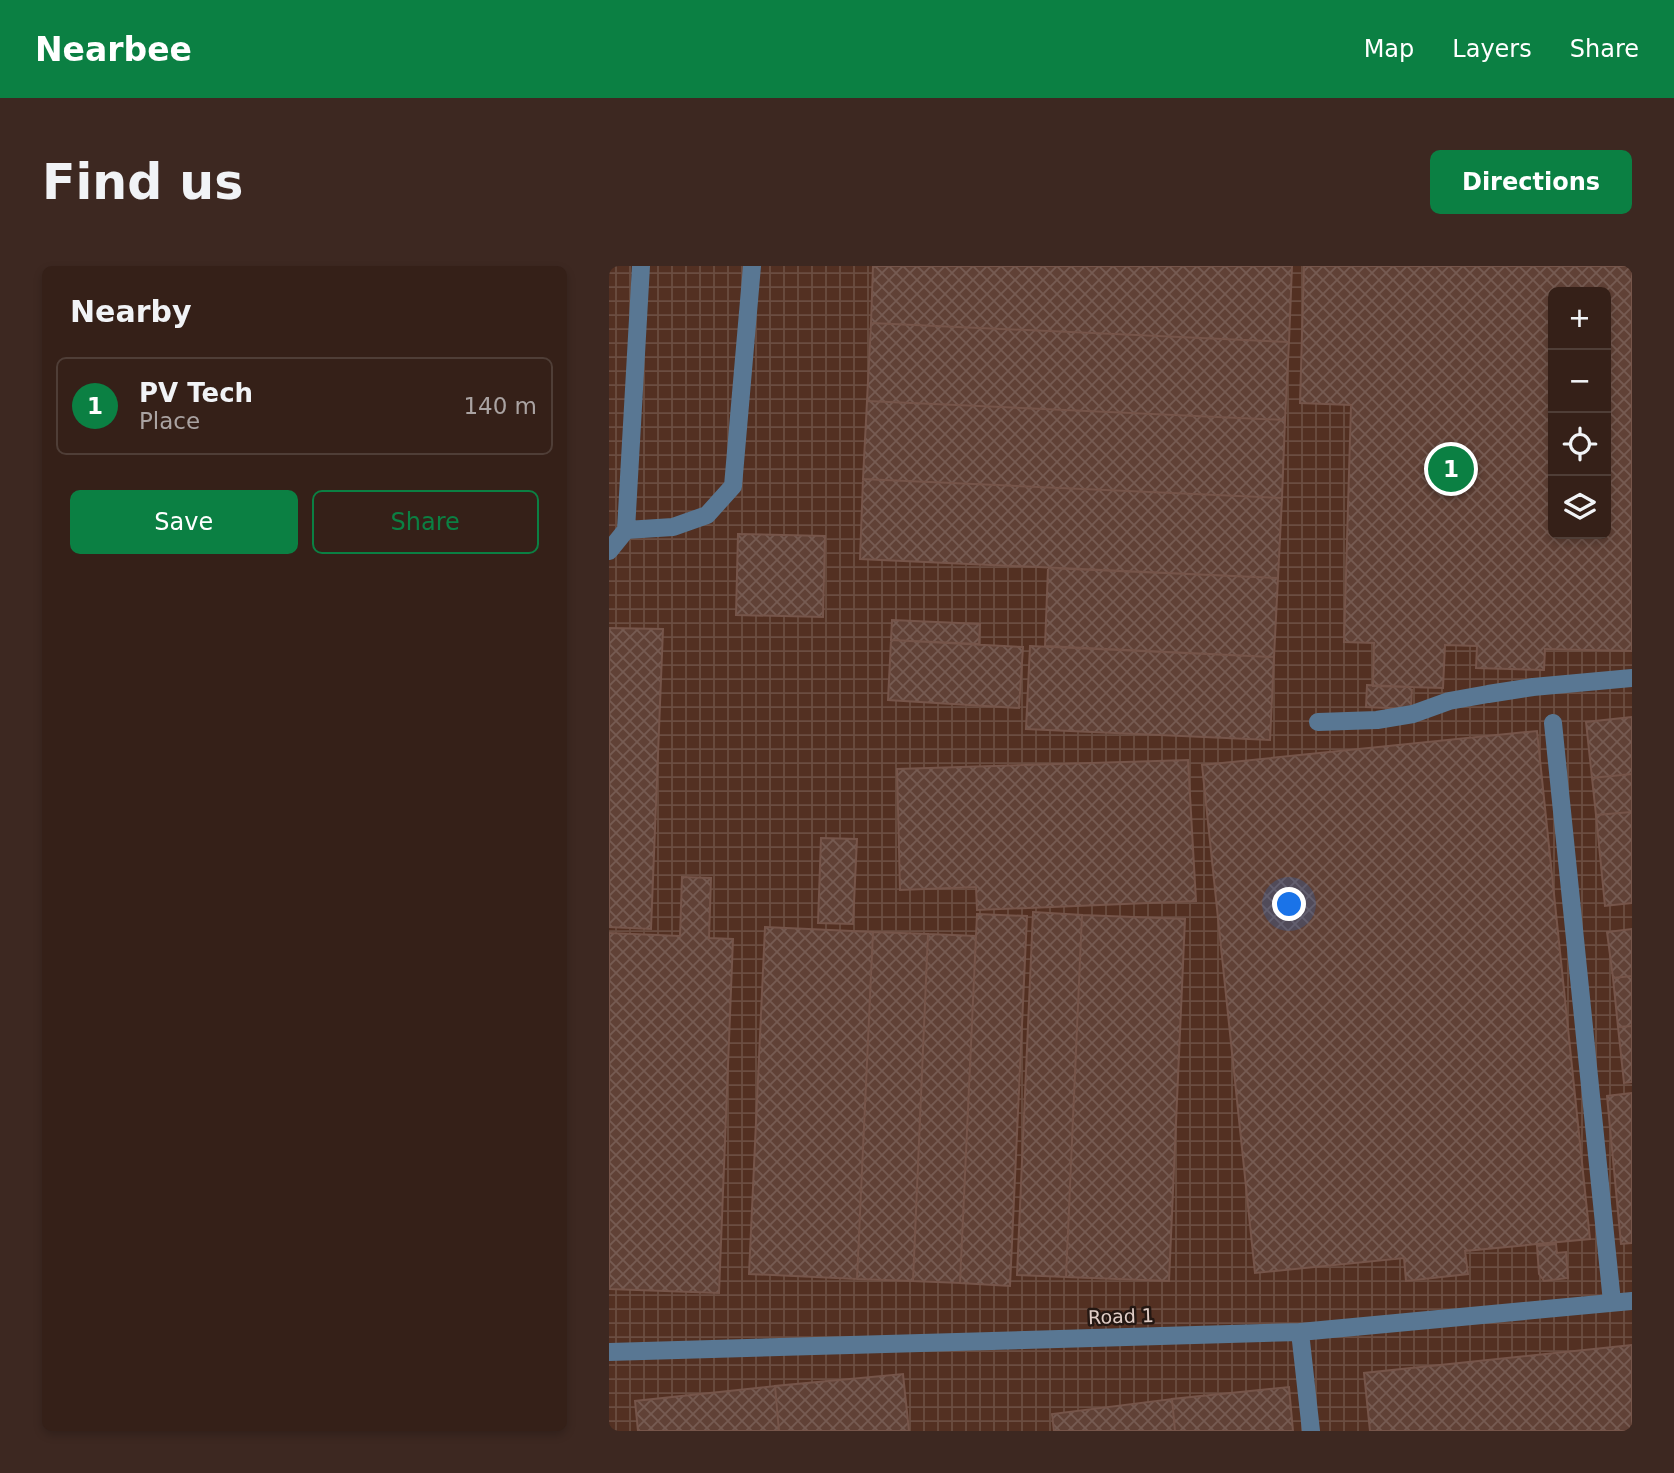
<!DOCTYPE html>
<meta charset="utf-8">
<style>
body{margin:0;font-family:"DejaVu Sans",sans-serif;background:#3d2821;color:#f1f3f6}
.controls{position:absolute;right:21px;top:21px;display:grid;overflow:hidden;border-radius:10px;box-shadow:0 4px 10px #0003}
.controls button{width:63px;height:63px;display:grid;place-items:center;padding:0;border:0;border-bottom:2px solid #4f3e37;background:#352018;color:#f1f3f6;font:35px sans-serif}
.you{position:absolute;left:681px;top:639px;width:24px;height:24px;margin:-18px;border:5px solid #fff;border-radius:50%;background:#1a73e8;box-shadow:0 0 0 10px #1a73e833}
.badge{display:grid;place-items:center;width:46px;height:46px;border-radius:50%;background:#0b8043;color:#fff;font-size:23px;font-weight:700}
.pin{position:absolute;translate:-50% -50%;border:4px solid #fff;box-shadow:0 2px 7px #0006}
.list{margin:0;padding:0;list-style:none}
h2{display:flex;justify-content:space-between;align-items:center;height:91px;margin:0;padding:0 28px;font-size:30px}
h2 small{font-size:23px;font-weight:400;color:#aaa3a2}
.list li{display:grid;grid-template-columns:46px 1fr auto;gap:21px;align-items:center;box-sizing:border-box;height:98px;margin:0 14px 14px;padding:0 14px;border:2px solid #4f3e37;border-radius:10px}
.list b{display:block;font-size:26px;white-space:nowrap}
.list p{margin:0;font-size:23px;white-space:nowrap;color:#aaa3a2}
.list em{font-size:23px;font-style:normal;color:#aaa3a2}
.actions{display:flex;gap:14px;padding:21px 28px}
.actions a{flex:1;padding:16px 0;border:2px solid #0b8043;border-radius:10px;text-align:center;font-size:24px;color:#0b8043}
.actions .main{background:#0b8043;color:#fff}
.icon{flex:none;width:38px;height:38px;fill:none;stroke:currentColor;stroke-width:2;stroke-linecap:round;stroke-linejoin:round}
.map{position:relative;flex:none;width:1023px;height:1165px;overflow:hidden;border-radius:10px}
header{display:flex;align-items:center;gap:42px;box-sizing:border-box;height:98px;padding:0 35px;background:#0b8043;color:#fff}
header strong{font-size:33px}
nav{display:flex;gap:38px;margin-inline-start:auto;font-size:24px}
.intro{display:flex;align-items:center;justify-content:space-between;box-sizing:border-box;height:168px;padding:0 42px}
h1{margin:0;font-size:49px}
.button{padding:18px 32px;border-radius:10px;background:#0b8043;color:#fff;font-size:24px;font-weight:700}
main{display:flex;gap:42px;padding:0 42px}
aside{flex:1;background:#352018;border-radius:10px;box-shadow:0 4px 10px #0003}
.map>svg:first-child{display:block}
</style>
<header>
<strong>Nearbee</strong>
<nav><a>Map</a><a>Layers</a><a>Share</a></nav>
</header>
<div class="intro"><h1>Find us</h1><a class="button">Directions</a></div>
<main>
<aside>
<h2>Nearby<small></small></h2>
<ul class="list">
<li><span class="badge">1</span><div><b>PV Tech</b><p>Place</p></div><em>140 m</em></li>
</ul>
<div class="actions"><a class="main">Save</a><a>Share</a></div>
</aside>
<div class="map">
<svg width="1023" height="1165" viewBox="0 0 1023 1165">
<defs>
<pattern id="industrial-grid" width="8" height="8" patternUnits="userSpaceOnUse" patternTransform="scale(1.75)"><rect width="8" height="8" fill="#533022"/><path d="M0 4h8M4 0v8" fill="none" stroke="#6b4d41"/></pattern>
<pattern id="building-cross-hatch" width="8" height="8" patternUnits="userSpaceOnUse" patternTransform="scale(1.75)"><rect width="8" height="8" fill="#604136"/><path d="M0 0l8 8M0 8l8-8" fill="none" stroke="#765b52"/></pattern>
</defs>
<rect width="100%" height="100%" fill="#472b20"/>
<path fill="url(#industrial-grid)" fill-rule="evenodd" d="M0 0H1023V1165H0ZM944 26H997V268H944Z"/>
<path fill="url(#building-cross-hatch)" stroke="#76554a" stroke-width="2" fill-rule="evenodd" d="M264 0H683L680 76 262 57Z
M695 0H1023V385L936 383 935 404 867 402 868 380 836 379 834 422 764 420 765 377 735 376 742 139 691 137ZM944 26H997V268H944Z
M262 57 680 76 676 154 258 135Z
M258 135 676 154 673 232 254 213Z
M254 213 673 232 669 312 251 293Z
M129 268 216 270 214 351 127 349Z
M439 302 669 312 665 391 436 380Z
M283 354 371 358 370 378 282 374Z
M0 362 54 363 42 663 0 661Z
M282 374 414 381 410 442 279 434Z
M421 380 665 391 661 474 417 463Z
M758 419 803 421 802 443 757 441Z
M1023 451V508L983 512 977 456Z
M928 465 981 973 856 985 859 1008 797 1015 795 992 646 1007 593 499Z
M579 494 587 635 368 644 367 621 291 624 288 503Z
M1023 508V546L987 549 983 512Z
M1023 546V637L996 640 987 549Z
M212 572 248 573 244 658 209 657Z
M73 611 102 612 100 672 124 673 110 1027 0 1023V667L71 670Z
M424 646 473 649 457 1011 408 1009Z
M368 648 418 650 401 1020 351 1017Z
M473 649 576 653 560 1015 457 1011Z
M156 661 264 666 248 1013 140 1008Z
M1023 663V710L1004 712 998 666Z
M264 666 319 668 304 1015 248 1013Z
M319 668 367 670 351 1017 304 1015Z
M1023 710V760L1009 761 1004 712Z
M1023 760V816L1015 817 1009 761Z
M1023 827V977L1012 978 998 830Z
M947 978 948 987 957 986 959 1012 935 1015 930 1008 928 980Z
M1023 1079V1165H761L755 1107Z
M294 1108 300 1165H170L166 1120Z
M166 1120 170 1165H29L26 1135Z
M680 1121 684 1165H566L563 1133Z
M563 1133 566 1165H445L443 1148Z"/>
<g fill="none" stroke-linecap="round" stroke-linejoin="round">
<path stroke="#597793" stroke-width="18" d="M17 264 64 261 98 249 124 220 143 0
M0 285 17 264 32 0
M709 456 768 454 804 448 840 435 879 428 924 421 1023 412
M944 457 1003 1036
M691 1066 702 1165
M0 1086 691 1066 1023 1035"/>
</g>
<g text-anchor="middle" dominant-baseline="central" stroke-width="5" stroke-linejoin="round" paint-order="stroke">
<g font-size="19" fill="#e0cdc6" stroke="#241712">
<text transform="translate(512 1050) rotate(-2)">Road 1</text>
</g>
</g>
</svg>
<div class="controls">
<button>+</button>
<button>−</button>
<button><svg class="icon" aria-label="locate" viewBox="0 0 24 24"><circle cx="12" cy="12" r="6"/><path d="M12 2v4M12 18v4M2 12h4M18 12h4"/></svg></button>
<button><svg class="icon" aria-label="layers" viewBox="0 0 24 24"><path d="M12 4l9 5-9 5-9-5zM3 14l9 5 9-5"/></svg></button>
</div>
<div class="you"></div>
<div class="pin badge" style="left:842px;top:203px">1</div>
</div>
</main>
